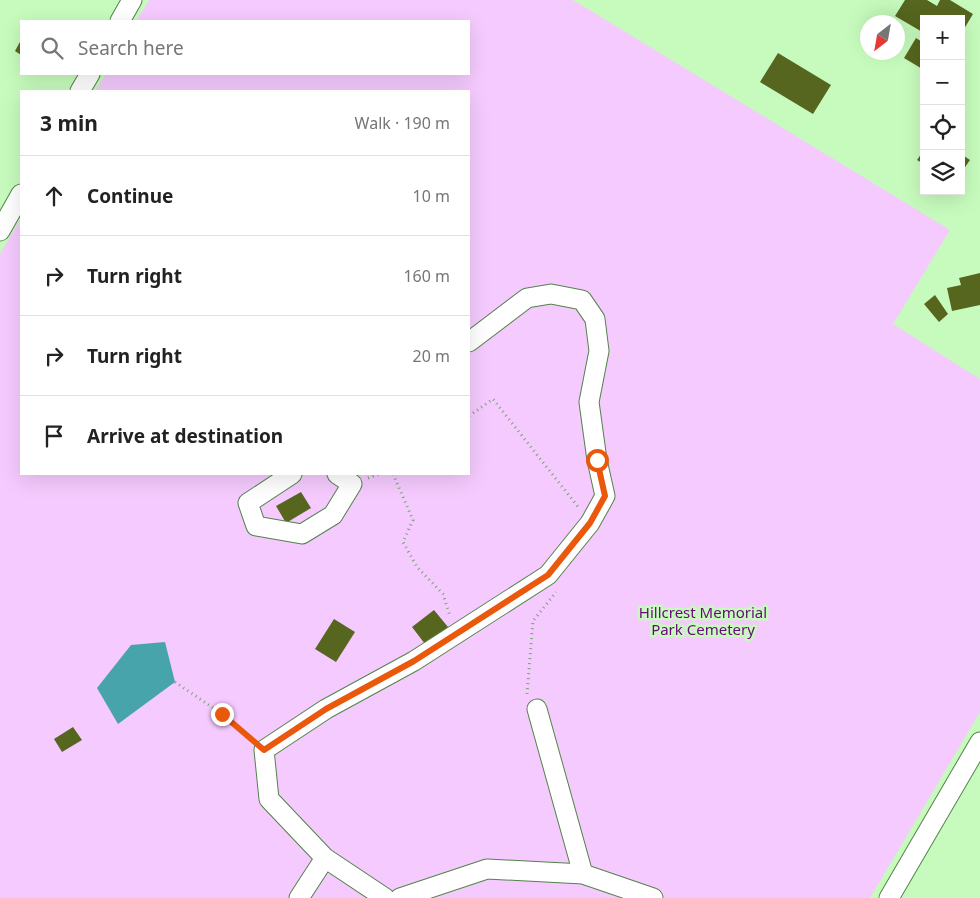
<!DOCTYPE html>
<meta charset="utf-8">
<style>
body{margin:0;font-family:"Noto Sans",sans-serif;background:#f6f6f6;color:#222}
.controls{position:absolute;right:15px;top:15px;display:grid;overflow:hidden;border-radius:0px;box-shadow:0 5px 20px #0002}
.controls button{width:45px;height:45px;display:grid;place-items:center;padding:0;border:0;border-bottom:1px solid #e0e0e0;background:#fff;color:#222;font:25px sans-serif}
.compass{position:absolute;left:860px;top:15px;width:45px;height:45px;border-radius:50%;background:#fff;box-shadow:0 5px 20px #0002;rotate:211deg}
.stop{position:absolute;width:15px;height:15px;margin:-11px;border:4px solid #ea580c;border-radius:50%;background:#fff}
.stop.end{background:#ea580c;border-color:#fff;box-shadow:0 1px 5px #0008}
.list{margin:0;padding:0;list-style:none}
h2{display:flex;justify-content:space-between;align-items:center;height:65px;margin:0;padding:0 20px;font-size:21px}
h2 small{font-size:16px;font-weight:400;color:#767676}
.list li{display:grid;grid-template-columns:32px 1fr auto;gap:15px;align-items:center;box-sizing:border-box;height:80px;padding:0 20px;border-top:1px solid #e0e0e0}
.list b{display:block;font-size:19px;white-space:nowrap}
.list em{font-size:16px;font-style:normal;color:#767676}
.icon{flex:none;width:28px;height:28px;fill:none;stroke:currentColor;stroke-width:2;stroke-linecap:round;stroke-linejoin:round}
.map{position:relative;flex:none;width:980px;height:898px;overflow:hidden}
.search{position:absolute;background:#fff;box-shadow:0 5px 20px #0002;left:20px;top:20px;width:450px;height:55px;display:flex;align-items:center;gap:12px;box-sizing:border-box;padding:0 18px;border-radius:0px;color:#767676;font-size:19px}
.panel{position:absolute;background:#fff;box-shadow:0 5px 20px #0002;left:20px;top:90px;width:450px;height:385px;border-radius:0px}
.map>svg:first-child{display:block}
</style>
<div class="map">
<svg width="980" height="898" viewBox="0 0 980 898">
<rect width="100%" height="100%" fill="#c7fbbd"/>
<path fill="#f5cafe" d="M149 0H573L950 230 893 324 980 379V712L870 898H0V254L21 218V474H469V91H95L106 74H469V21H136Z"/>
<path fill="#46a4aa" d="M165 642 175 682 118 724 97 688 131 645Z"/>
<path fill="#57661e" d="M905 0H927L937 6 940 0H950L973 14 961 34V19H924V33L895 16Z
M916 38 924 43V70L904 58Z
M21 40V55L15 51Z
M778 53 831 85 813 114 760 82Z
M924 150V164L917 160Z
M961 154 970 160 961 173Z
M980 273V305L952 311 947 288 961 285 959 278Z
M935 295 948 314 939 322 924 304Z
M301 492 311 508 286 523 276 506Z
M434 610 448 627 425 644 412 627Z
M334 619 355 632 336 662 315 649Z
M73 727 82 740 62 752 54 739Z"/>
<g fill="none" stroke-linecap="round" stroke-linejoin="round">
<defs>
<path id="minor" d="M120 21 132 0
M80 91 90 74
M0 231 21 194
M292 474 248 503 256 526 302 534 333 515 352 484 337 474
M537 709 583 874
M325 858 269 799 264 750 326 709 414 661 548 575 590 523 605 496 597 460 589 402 599 351 595 319 582 300 551 294 527 298 469 342
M299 898 325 858 385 898
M400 898 487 869 583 874 653 898
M889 898 980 742"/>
</defs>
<use href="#minor" stroke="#53824a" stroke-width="21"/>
<path stroke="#7ca175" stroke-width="3" stroke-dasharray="1 4" stroke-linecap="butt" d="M469 416 493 399 579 508
M393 474 413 520 403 542 417 567 443 594 450 616
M368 478 379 474
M175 682 222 714 250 739
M527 694 533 621 556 592"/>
<use href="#minor" stroke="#fff" stroke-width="19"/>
</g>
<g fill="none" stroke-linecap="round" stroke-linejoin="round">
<path stroke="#ea580c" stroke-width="6" d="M222 714 264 750 326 709 414 661 548 575 590 523 605 496 597 460"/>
</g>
<g text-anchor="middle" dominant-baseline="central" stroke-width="5" stroke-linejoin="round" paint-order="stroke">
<g font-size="15" fill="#6b097c" stroke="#c7fbbd">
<text x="703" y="612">Hillcrest Memorial<tspan x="703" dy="17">Park Cemetery</tspan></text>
</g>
</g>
</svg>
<div class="controls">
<button>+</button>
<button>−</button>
<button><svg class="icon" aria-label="locate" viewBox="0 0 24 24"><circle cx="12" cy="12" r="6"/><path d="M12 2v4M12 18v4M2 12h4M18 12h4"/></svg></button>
<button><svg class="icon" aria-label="layers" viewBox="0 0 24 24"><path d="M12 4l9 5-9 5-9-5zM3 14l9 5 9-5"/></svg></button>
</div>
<svg class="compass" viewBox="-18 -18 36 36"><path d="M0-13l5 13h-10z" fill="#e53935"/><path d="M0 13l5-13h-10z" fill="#767676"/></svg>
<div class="stop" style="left:597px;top:460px"></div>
<div class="stop end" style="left:222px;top:714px"></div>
<div class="search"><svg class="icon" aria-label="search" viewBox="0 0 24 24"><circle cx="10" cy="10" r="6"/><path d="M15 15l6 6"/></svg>Search here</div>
<section class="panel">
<h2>3 min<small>Walk · 190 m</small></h2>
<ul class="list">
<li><svg class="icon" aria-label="ahead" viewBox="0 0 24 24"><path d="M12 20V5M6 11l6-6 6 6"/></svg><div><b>Continue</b></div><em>10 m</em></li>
<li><svg class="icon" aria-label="right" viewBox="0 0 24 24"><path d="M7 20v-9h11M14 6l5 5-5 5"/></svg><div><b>Turn right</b></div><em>160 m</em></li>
<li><svg class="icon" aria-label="right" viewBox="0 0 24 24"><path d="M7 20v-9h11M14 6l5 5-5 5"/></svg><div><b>Turn right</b></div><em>20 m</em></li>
<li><svg class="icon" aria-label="arrive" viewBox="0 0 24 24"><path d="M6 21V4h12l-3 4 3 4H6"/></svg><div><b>Arrive at destination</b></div></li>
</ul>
</section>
</div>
